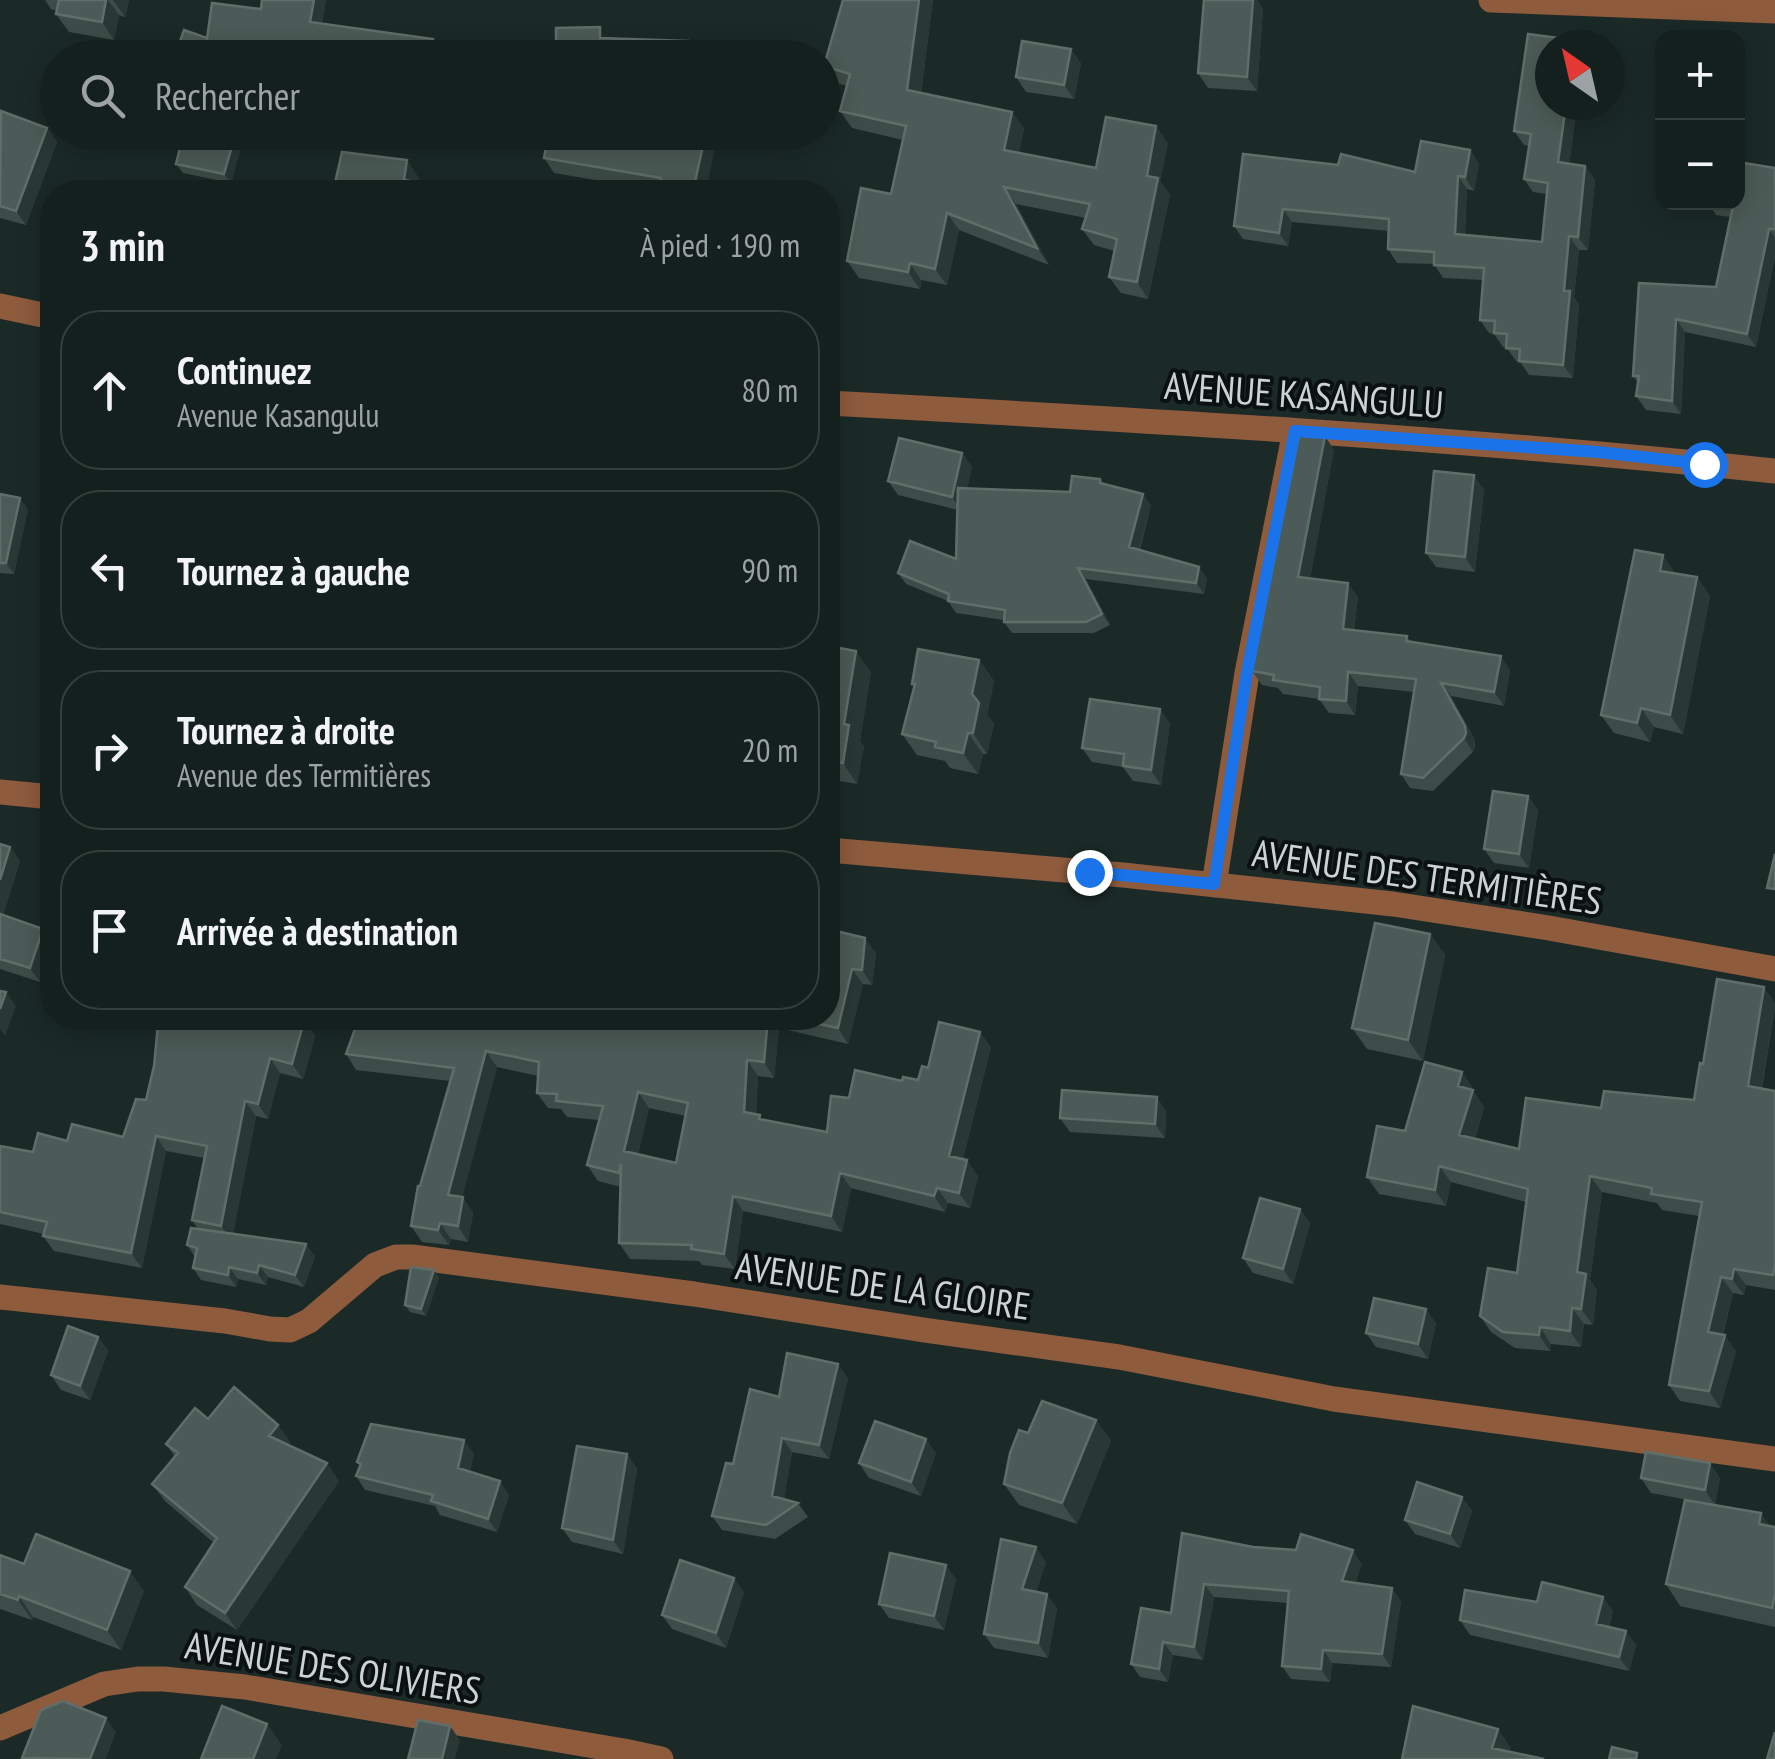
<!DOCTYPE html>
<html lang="fr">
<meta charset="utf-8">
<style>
body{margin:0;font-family:"PT Sans Narrow",sans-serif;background:#1d2826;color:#f1f3f6}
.controls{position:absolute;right:30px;top:30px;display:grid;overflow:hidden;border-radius:20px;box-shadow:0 5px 25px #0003}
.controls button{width:90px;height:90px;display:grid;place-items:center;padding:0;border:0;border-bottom:2px solid #333e3b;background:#14201d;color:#f1f3f6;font:50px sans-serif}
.compass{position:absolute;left:1535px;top:30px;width:90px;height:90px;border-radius:50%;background:#14201d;box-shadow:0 5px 25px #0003;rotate:326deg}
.stop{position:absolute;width:30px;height:30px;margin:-22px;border:8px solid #1a73e8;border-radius:50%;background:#fff}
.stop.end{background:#1a73e8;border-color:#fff;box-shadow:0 2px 10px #0008}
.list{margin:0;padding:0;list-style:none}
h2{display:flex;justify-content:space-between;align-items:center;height:130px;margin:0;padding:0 40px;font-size:42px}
h2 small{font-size:32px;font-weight:400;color:#9da3a4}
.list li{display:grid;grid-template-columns:65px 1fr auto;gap:30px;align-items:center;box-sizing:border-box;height:160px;margin:0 20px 20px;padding:0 20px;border:2px solid #333e3b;border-radius:40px}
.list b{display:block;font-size:38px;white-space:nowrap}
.list p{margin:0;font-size:32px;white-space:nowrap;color:#9da3a4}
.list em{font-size:32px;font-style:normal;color:#9da3a4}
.icon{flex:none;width:55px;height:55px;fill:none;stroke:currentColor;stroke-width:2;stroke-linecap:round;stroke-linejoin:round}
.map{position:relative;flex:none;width:1775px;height:1759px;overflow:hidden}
.search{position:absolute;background:#14201d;box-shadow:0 5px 25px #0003;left:40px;top:40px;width:800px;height:110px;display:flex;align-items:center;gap:25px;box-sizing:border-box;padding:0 35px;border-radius:55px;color:#9da3a4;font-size:38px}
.panel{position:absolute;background:#14201d;box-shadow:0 5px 25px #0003;left:40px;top:180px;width:800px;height:850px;border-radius:40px}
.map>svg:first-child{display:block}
</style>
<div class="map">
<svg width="1775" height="1759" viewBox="0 0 1775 1759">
<rect width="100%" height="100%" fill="#1b2a27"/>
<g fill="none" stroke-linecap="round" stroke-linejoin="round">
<path stroke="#8e5b3d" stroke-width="25" d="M1491 0 1775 11
M0 306 52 317
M828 403C1144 420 1460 438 1775 471
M0 792 52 797
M828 850 1123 875 1393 904 1549 928 1775 969
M1214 885 1247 673 1295 431
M0 1297 225 1321 270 1329 290 1330 309 1321 375 1265 396 1257H412L694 1294 924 1330 1119 1357 1334 1399 1775 1459
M0 1728 104 1684 138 1679H164L245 1687 624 1751 661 1759"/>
</g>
<path fill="#3d4c48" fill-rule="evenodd" d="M45 0H129L125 17 119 15 114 40 69 32 56 14 57 11 51 9Z
M262 0H326L322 23 443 54V58H174L261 9Z
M843 0H933L921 93 1024 128 1019 153 1096 168 1168 143 1160 181 1170 195 1148 299 1121 293 1109 277 1114 251 1094 245 1082 229 1086 218 1016 204 1049 265 959 230 947 285 921 280 920 289 859 278 847 261 891 194 903 140 852 128 840 111 847 86 836 83 824 66Z
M1204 0H1257L1263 10 1257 91 1208 88 1198 73Z
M1528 34 1575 40 1578 45H1550V105H1577L1569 164 1585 166 1595 180 1588 250H1579L1574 297 1579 305 1573 378 1529 375 1520 362 1516 361 1506 347H1503L1494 334 1489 333 1480 320 1483 280 1443 278 1434 264 1397 263 1388 249 1389 231 1292 222 1288 246 1243 239 1234 226 1243 154 1338 165 1341 154 1415 172 1421 141 1470 150 1479 164 1474 191 1467 189 1465 235 1542 242 1547 194 1533 192 1524 179 1529 146 1524 145 1514 131Z
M1081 63 1074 99 1026 92 1016 77Z
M0 114 47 128 57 142 26 225 0 218Z
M245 132 231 183 183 173 176 164Z
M549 132 706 192H666L554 173 544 158Z
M1775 168V257L1756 347 1685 332 1681 414 1646 410 1636 396 1638 383 1633 376 1639 283 1716 287 1730 217 1716 215 1708 202H1738Z
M1334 450 1310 578 1358 597 1354 630 1407 636 1410 642 1510 670 1504 706 1451 696 1475 740V746L1473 752 1433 791 1410 788 1401 774 1414 692 1358 686 1355 715 1329 713 1319 699 1283 694 1278 688 1262 685 1252 671Z
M962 453 972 467 967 489 1070 492 1100 479 1104 484 1151 505 1140 550 1207 578 1204 594 1086 579 1110 625 1094 633H1012L1004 622V620L956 613 948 601 906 584 898 573 956 559 958 510 898 495 888 481Z
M1484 490 1475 572 1436 567 1426 553Z
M0 494 28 509 14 574 0 573Z
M1676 574 1697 577 1710 596 1683 734 1654 727 1650 742 1614 733 1601 715Z
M828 646 871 672 860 741 864 746 857 784 828 779Z
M979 660 994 681 987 715 994 724 987 754H983L978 774 950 768 945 761 917 755 902 734 914 687 912 684Z
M1160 709 1170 724 1161 785 1133 781 1123 767 1092 762 1082 748Z
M1528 796 1538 810 1529 868 1494 863 1484 849Z
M0 844 10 847 20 861 3 915 43 929 52 943 40 982 0 969Z
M828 889 836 902 831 930 876 953 872 985 863 984 848 1044 779 1028 774 1078 758 1076 756 1114 763 1120 827 1132 849 1098 902 1081 918 1080 928 1068 991 1047 963 1159 978 1176 970 1208 948 1203 945 1212 851 1188 842 1232 743 1211 735 1269 702 1265 699 1261 630 1259 619 1243 621 1187 598 1181 587 1165 599 1120 567 1117 561 1109 548 1108 537 1093 538 1076 497 1067 462 1197 473 1213 468 1242 451 1239 449 1245 422 1242 411 1226 450 1081 356 1070 346 1054 454 1022 496 1024 497 1018H828ZM649 1108 686 1116 676 1163 638 1154Z
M1430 934 1445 955 1423 1061 1367 1049 1352 1028Z
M1775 1008 1762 1088 1775 1091V1290L1746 1285 1744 1295 1733 1293 1723 1335 1736 1351 1720 1408 1680 1401 1669 1385 1699 1216 1662 1210 1657 1203 1602 1192 1590 1280 1597 1290 1593 1325 1584 1324 1581 1347 1551 1344 1550 1351 1515 1348 1491 1332 1480 1316 1517 1273 1526 1202 1451 1182 1446 1206 1379 1194 1367 1177 1405 1131 1473 1088 1472 1090 1484 1107 1475 1139 1519 1149 1601 1108 1694 1100 1703 1064Z
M304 1021 315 1036 303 1079 280 1073 268 1119 256 1116 233 1234 315 1256 304 1287 268 1277 266 1285 238 1279 236 1287 201 1280 193 1268 195 1257 187 1245 198 1229 192 1220 204 1158 166 1151 142 1268 54 1251 43 1236 44 1234 0 1224V1146L33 1152 67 1141 123 1137 146 1100 154 1066 158 1026 156 1023Z
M1166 1111 1165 1138 1070 1132 1060 1118Z
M1300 1209 1310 1224 1293 1284 1253 1273 1243 1258Z
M439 1277 426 1316 410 1312 405 1305Z
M1436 1323 1428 1359 1376 1347 1366 1333Z
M98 1337 108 1351 90 1400 61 1390 51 1375Z
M848 1378 829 1459 792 1452 784 1499 798 1503 808 1517 775 1539 722 1530 712 1516 733 1464 779 1397Z
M1096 1420 1111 1441 1077 1524 1019 1505 1004 1484 1028 1433Z
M278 1425 290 1442 288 1445 339 1481 237 1630 197 1605 185 1587 214 1543 165 1501 152 1484 175 1457 166 1444Z
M936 1453 921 1496 869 1478 859 1463Z
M474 1454 470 1471 509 1495 497 1532 440 1515 435 1506 365 1490 356 1476 360 1467 357 1462Z
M627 1454 637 1469 623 1554 572 1542 562 1528Z
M1641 1478H1720L1715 1505 1651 1493Z
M1462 1497 1472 1511 1460 1548 1415 1534 1405 1520Z
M1771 1526 1775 1527V1627L1680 1606 1666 1584Z
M1182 1533 1253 1547 1362 1564 1355 1583 1401 1601 1391 1667 1332 1663 1330 1682 1291 1679 1282 1666 1287 1603 1214 1597 1203 1660 1173 1655 1168 1682 1140 1677 1131 1664 1171 1613Z
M0 1555 24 1564 144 1591 121 1650 33 1617 32 1620 0 1609Z
M1046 1562 1036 1592 1057 1608 1048 1658 994 1648 984 1634Z
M956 1579 944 1630 889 1618 879 1604Z
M744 1592 726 1648 672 1629 662 1615Z
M1537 1602 1613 1611 1609 1627 1636 1645 1629 1671 1470 1635 1460 1620Z"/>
<path fill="#293835" d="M106 0H108L119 15 114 40 102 22Z
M113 0H129L125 17Z
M314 0H326L320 36 310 22Z
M919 0H933L919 107 907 90Z
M1253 0H1257L1263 10 1257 91 1247 77Z
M433 39 443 54V58H430Z
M688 41 698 55 697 58H684Z
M1071 49 1081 63 1074 99 1064 85Z
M1566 105H1577L1568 175 1558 162Z
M1012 112 1024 128 1016 167 1004 150Z
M1156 126 1168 143 1160 181 1170 195 1148 299 1137 282 1147 176Z
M47 128 57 142 26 225 16 211Z
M236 132H245L231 183 224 174Z
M706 132H718L706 192H694Z
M1470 150 1479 164 1474 191 1465 177Z
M407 160 421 181 420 192 404 180Z
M1585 166 1595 180 1588 250 1578 237Z
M1458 176 1467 189 1464 248 1455 234Z
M1004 187 1016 204 1049 265 1037 248Z
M1283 209 1292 222 1288 246 1279 233Z
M947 213 959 230 947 285 935 269Z
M1769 229 1775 238V257L1756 347 1747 334Z
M1569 236 1579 250 1574 297 1579 305 1573 378 1563 365 1564 291Z
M910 263 921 280 920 289 908 272Z
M1676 319 1685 332 1681 414 1672 401Z
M1325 436 1334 450 1308 590 1298 577Z
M962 453 972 467 962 511 952 497Z
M1474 475 1484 490 1475 572 1465 557Z
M1143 494 1151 505 1137 558 1129 547Z
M20 498 28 509 14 574 6 563Z
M1663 555 1676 574 1660 571Z
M1199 567 1207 578 1204 594 1196 583Z
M1078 568 1086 579 1110 625 1102 614Z
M1697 577 1710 596 1683 734 1670 715Z
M1348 583 1358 597 1352 642 1343 629Z
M856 651 871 672 860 741 864 746 857 784 843 763 844 724Z
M1501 656 1510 670 1504 706 1494 692Z
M979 660 994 681 987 715 994 724 987 754 973 733 972 694Z
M1348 672 1358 686 1355 715 1346 701Z
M1441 683 1451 696 1475 740 1473 752 1464 738Z
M1641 708 1654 727 1650 742 1637 723Z
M1160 709 1170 724 1161 785 1151 770Z
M968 733 983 754 978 774 963 753Z
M1528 796 1538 810 1529 868 1519 854Z
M10 847 20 861 0 924V880Z
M828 889 836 902 829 943 828 940Z
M43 929 52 944 40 982 30 968Z
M1430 934 1445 955 1423 1061 1408 1040Z
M865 938 876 953 872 985 862 970Z
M852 969 863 984 848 1044 838 1028Z
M1764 987 1775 1003V1008L1759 1102 1748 1086Z
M6 992 16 1006 5 1036 0 1029V1009Z
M768 1018H772L779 1028 774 1078 764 1062Z
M304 1021 315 1036 303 1079 292 1064Z
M980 1032 991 1047 960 1171 949 1156Z
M486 1051 497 1067 459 1210 448 1195Z
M270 1058 280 1073 268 1119 258 1104Z
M747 1060 758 1076 755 1128 744 1112Z
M1462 1072 1473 1088 1469 1102 1458 1086Z
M1473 1090 1484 1107 1471 1151 1459 1135Z
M638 1092 649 1108 635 1166 624 1151Z
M1157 1097 1166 1111 1165 1138 1155 1124Z
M245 1101 256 1116 232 1240 221 1226Z
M156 1136 166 1151 142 1268 131 1253Z
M967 1160 978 1176 970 1208 959 1193Z
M1439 1166 1451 1182 1446 1206 1435 1190Z
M840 1173 851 1188 842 1232 831 1216Z
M1590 1176 1602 1192 1590 1280 1597 1290 1593 1325 1581 1309 1577 1272Z
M937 1188 948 1203 945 1212 934 1196Z
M733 1196 743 1211 735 1269 724 1254Z
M463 1197 473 1213 468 1242 458 1226Z
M1300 1209 1310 1224 1293 1284 1283 1269Z
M440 1223 451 1239 449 1245 438 1230Z
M306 1244 315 1256 304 1287 295 1275Z
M259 1265 268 1277 266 1285 257 1273Z
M229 1267 238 1279 236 1287 228 1275Z
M1734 1269 1746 1285 1744 1295 1732 1279Z
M434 1270 439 1277 426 1316 421 1309Z
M1721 1277 1733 1293 1719 1349 1708 1332Z
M1572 1308 1584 1324 1581 1347 1570 1331Z
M1426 1309 1436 1323 1428 1359 1418 1344Z
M1540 1327 1551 1344 1550 1351 1539 1335Z
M1725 1335 1736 1351 1720 1408 1709 1391Z
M98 1337 108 1351 90 1400 80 1386Z
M838 1364 848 1378 829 1459 819 1445Z
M1096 1420 1111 1441 1077 1524 1062 1503Z
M278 1425 290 1442 281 1453 269 1436Z
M782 1438 792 1452 782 1510 772 1496Z
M926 1439 936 1453 921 1496 911 1482Z
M464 1440 474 1454 468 1481 458 1468Z
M627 1454 637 1469 623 1554 613 1540Z
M327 1463 339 1481 237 1630 225 1613Z
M1710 1463 1720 1478 1715 1505 1705 1490Z
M500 1481 509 1495 497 1532 488 1519Z
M1462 1497 1472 1511 1460 1548 1450 1534Z
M1761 1513 1775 1533 1759 1524Z
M1036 1547 1046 1562 1032 1603 1022 1589Z
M1353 1550 1362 1564 1352 1594 1342 1581Z
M946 1565 956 1579 944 1630 934 1616Z
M130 1571 144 1591 121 1650 107 1630Z
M734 1578 744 1592 726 1648 716 1633Z
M1204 1584 1214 1597 1203 1660 1194 1647Z
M1392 1588 1401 1601 1391 1667 1382 1654Z
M1047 1594 1057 1608 1048 1658 1038 1643Z
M19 1596 33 1617 32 1620 18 1600Z
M1603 1597 1613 1611 1606 1638 1596 1624Z
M1626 1631 1636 1645 1629 1671 1619 1657Z
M1163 1642 1173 1655 1168 1682 1159 1669Z
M1323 1650 1332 1663 1330 1682 1321 1669Z
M106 1718 116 1732 106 1759H90Z
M267 1724 282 1745 276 1759H253Z
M450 1726 460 1740 455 1759H442Z
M1498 1729 1511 1748 1508 1759 1492 1748Z"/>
<path fill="#4c5b57" stroke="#606e6a" stroke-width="2.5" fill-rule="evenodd" d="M59 0H106L102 22 56 14Z
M262 0H314L310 22 433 39 430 58H367L302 48 301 58H247L205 53 212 3 261 9Z
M843 0H919L907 90 1012 112 1004 150 1096 168 1106 117 1156 126 1147 176 1158 178 1137 282 1109 277 1117 239 1082 229 1090 204 1004 187 1037 248 947 213 935 269 910 263 908 272 847 261 861 188 891 194 906 126 840 111 850 74 824 66Z
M1204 0H1253L1247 77 1198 73Z
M600 27V38L688 41 684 58H556V28Z
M184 30 207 38 204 58H174Z
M1528 34 1575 40 1574 45H1550V105H1566L1558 162 1585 166 1578 237 1569 236 1564 291H1570L1563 365 1519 361 1520 349 1506 348 1507 334 1494 333 1495 321 1480 320 1484 268 1434 265V252L1388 249 1389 219 1283 209 1279 233 1234 226 1243 154 1338 165 1341 154 1415 172 1421 141 1470 150 1465 177 1458 176 1455 234 1542 242 1548 183 1524 179 1531 134 1514 131Z
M1022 41 1071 49 1064 85 1016 77Z
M1 111 47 128 16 211 0 206Z
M184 132H236L224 174 176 164Z
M549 132H706L693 191 660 185 661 178 544 158Z
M342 152 407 160 404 180 475 192H333Z
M1738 162 1775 168V229H1769L1747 334 1676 319 1672 401 1636 396 1639 376H1633L1639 283 1716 287 1733 206 1713 202H1738Z
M1299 434 1325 436 1298 577 1348 583 1343 629 1407 636 1406 641 1501 656 1494 692 1441 683 1465 726 1466 733 1464 738 1423 778 1401 774 1416 679 1348 672 1346 701 1319 699 1320 687 1273 680 1274 675 1252 671Z
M899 438 962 453 952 497 888 481Z
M1434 471 1474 475 1465 557 1426 553Z
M1072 476 1100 479V483L1143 494 1129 547 1199 567 1196 583 1078 568 1102 614 1086 622H1004L1005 610 948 601 949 594 898 573 910 541 956 559 958 488 1070 492Z
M0 494 20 498 6 563H0Z
M1635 550 1663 555 1660 571 1697 577 1670 715 1641 708 1637 723 1601 715Z
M828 646 856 651 844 724 849 725 843 763 828 760Z
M918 649 979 660 972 694 979 703 973 733H968L963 753 935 747 936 742 902 734 915 684H912Z
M1090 699 1160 709 1151 770 1123 766 1124 754 1082 748Z
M1493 791 1528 796 1519 854 1484 849Z
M0 844 10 847 0 880Z
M1775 854V889L1767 888Z
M0 914 43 929 30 968 0 959Z
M1375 923 1430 934 1408 1040 1352 1028Z
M828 929 865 938 862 970 852 969 838 1028 790 1018H828Z
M1717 979 1764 987 1748 1086 1775 1091V1265L1773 1275 1734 1269 1732 1279 1721 1277 1708 1332 1725 1335 1709 1391 1669 1385 1702 1202 1651 1194 1652 1188 1590 1176 1577 1272 1586 1274 1581 1309 1572 1308 1570 1331 1540 1327 1539 1335 1503 1332 1480 1316 1488 1268 1517 1273 1528 1189 1439 1166 1435 1190 1367 1177 1377 1126 1405 1131 1425 1062 1462 1072 1458 1086 1473 1090 1459 1135 1519 1149 1526 1098 1601 1108 1604 1091 1694 1100 1700 1063 1703 1064Z
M0 991 6 992 0 1009Z
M157 1018H290L304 1021 292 1064 270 1058 258 1104 245 1101 221 1226 192 1220 207 1146 156 1136 131 1253 43 1236 47 1222 0 1212V1146L33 1152 38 1133 67 1141 72 1124 123 1137 136 1099 146 1100 154 1066 158 1024 156 1023Z
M359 1018H416L454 1022 496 1024 497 1018H768L764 1062 747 1060 744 1112 760 1115 759 1119 827 1132 831 1096 849 1098 855 1070 902 1081 903 1077 918 1080 922 1066 928 1068 939 1022 980 1032 949 1156 967 1160 959 1193 937 1188 934 1196 840 1173 831 1216 733 1196 724 1254 691 1249 692 1245 619 1243 621 1164 619 1173 587 1165 603 1106 556 1101 557 1094 537 1093 539 1062 486 1051 448 1195 463 1197 458 1226 440 1223 438 1230 411 1226 418 1186H420L454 1068 346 1054ZM638 1092 688 1103 676 1163 624 1151Z
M1062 1090 1157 1097 1155 1124 1060 1118Z
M1260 1198 1300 1209 1283 1269 1243 1258Z
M191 1228 306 1244 295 1275 259 1265 257 1273 229 1267 228 1275 193 1268 197 1248 187 1245Z
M411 1267 434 1270 421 1309 405 1305Z
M1374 1298 1426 1309 1418 1344 1366 1333Z
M68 1326 98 1337 80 1386 51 1375Z
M787 1353 838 1364 819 1445 782 1438 772 1496 798 1503 766 1525 712 1516 726 1463 733 1464 750 1389 779 1397Z
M234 1387 278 1425 269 1436 327 1463 225 1613 185 1587 217 1538 152 1484 178 1453 166 1444 195 1408 208 1419Z
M1042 1401 1096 1420 1062 1503 1004 1484 1010 1453 1019 1430 1028 1433Z
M875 1421 926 1439 911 1482 859 1463Z
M371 1424 464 1440 458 1468 500 1481 488 1519 431 1501 433 1495 356 1476 361 1464 357 1462Z
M577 1446 627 1454 613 1540 562 1528Z
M1646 1452 1710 1463 1705 1490 1641 1478Z
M1417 1482 1462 1497 1450 1534 1405 1520Z
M1685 1500 1761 1513 1759 1524 1775 1527V1594L1772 1608 1666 1584Z
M1182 1533 1253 1547 1296 1550 1301 1534 1353 1550 1342 1581 1392 1588 1382 1654 1323 1650 1321 1669 1282 1666 1289 1591 1204 1584 1194 1647 1163 1642 1159 1669 1131 1664 1141 1608 1171 1613Z
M36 1534 130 1571 107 1630 19 1596 18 1600 0 1594V1555L24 1564Z
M1001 1539 1036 1547 1022 1589 1047 1594 1038 1643 984 1634Z
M890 1553 946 1565 934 1616 879 1604Z
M680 1560 734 1578 716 1633 662 1615Z
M1542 1582 1603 1597 1596 1624 1626 1631 1619 1657 1460 1620 1465 1590 1537 1602Z
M63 1701 106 1718 90 1759 22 1758 41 1710Z
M222 1706 267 1724 253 1759H201Z
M1413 1706 1498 1729 1492 1748 1544 1759H1402Z
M418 1720 450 1726 442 1759H408Z
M1775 1732V1759H1767Z
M1612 1747 1637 1753 1636 1759H1609Z"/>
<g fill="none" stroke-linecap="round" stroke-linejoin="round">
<path stroke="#1a73e8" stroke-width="12" d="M1089 872 1214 884 1247 673 1295 431 1598 452 1704 464"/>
</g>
<g text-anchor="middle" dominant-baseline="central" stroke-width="8" stroke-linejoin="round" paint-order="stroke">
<g font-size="38" fill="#cbd4d2" stroke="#0b1110">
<text transform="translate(1304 394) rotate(4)">AVENUE KASANGULU</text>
<text transform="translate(1427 876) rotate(8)">AVENUE DES TERMITIÈRES</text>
<text transform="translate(883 1285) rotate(8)">AVENUE DE LA GLOIRE</text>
<text transform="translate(333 1667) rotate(9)">AVENUE DES OLIVIERS</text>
</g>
</g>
</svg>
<div class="controls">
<button>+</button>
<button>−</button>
</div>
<svg class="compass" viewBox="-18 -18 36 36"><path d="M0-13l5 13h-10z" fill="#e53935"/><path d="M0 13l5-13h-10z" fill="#9da3a4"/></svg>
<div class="stop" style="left:1704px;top:464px"></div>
<div class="stop end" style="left:1089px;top:872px"></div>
<div class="search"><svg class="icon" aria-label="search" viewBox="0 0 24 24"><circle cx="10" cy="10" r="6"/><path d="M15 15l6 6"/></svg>Rechercher</div>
<section class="panel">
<h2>3 min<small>À pied · 190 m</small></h2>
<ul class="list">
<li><svg class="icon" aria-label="ahead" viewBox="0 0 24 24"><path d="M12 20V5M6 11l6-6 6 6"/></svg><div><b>Continuez</b><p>Avenue Kasangulu</p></div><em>80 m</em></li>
<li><svg class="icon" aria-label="left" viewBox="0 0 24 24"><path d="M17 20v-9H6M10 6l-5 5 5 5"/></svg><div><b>Tournez à gauche</b></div><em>90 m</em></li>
<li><svg class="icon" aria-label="right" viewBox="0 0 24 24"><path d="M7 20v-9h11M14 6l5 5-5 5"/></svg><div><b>Tournez à droite</b><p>Avenue des Termitières</p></div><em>20 m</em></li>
<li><svg class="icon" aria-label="arrive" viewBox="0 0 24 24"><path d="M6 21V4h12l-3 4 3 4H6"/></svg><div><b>Arrivée à destination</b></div></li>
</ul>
</section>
</div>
